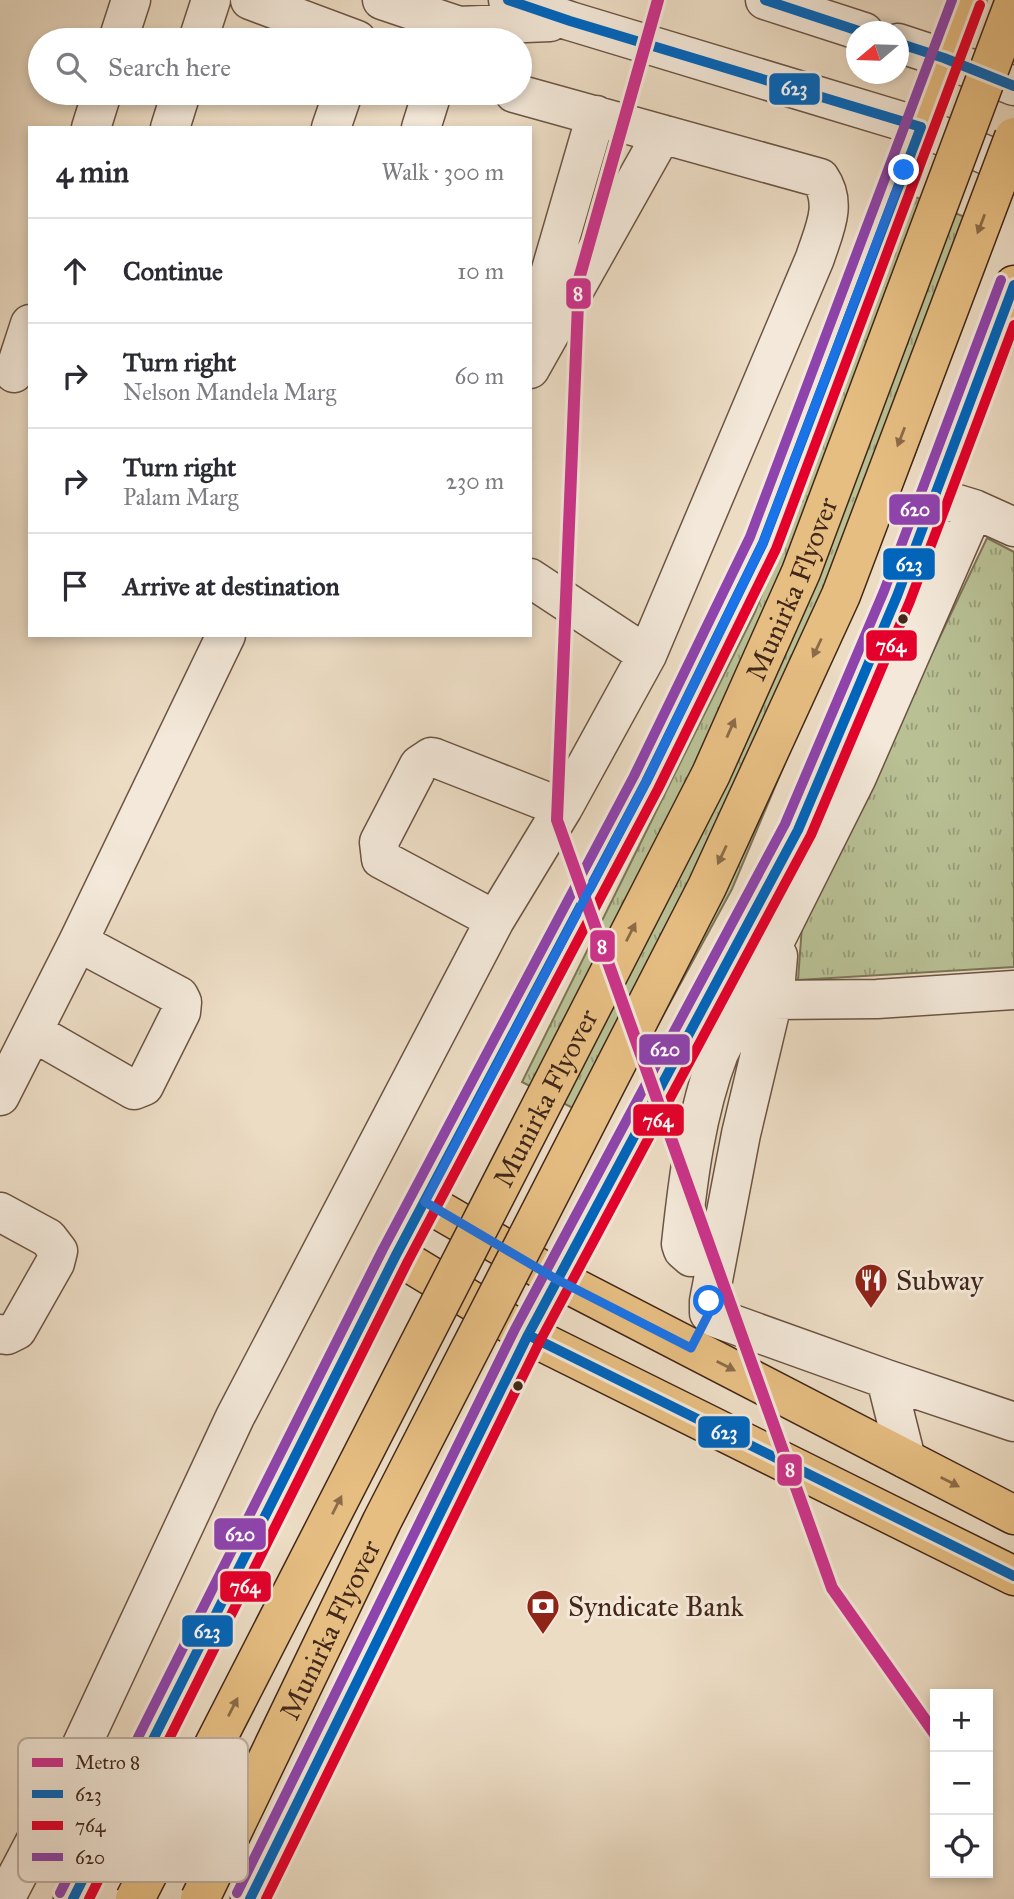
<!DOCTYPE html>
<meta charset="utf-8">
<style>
body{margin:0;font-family:"IM FELL Great Primer",serif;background:#f7f7f7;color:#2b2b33}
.controls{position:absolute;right:21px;bottom:21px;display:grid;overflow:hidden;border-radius:0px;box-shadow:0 4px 10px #0003}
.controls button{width:63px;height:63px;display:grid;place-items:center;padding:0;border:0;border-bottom:2px solid #e1e1e2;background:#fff;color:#2b2b33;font:35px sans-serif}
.compass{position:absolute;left:846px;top:21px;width:63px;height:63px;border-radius:50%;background:#fff;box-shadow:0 4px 10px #0003;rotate:251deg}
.stop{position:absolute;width:21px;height:21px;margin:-16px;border:5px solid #1a73e8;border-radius:50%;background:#fff}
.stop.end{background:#1a73e8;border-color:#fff;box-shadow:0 2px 7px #0008}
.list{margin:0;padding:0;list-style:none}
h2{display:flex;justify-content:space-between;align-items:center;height:91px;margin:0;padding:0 28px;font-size:30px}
h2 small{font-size:23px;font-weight:400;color:#7c7c81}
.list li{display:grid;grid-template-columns:46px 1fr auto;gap:21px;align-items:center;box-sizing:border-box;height:105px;padding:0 28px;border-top:2px solid #e1e1e2}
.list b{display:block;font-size:26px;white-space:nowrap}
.list p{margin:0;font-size:23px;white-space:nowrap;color:#7c7c81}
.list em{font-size:23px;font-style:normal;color:#7c7c81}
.icon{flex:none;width:38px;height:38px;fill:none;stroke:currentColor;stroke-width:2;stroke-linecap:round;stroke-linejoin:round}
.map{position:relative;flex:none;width:1014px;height:1899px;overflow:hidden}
.search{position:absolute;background:#fff;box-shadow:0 4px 10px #0003;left:28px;top:28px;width:504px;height:77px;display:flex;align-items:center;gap:18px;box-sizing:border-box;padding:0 24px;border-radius:38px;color:#7c7c81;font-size:26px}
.panel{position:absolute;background:#fff;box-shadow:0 4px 10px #0003;left:28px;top:126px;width:504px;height:511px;border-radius:0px}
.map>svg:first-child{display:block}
</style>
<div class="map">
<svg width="1014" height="1899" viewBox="0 0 1014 1899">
<defs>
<pattern id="grass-tufts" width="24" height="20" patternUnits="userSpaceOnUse" patternTransform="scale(1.75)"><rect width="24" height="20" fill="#b8c094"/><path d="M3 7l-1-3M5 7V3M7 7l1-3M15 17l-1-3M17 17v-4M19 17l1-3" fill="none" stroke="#979c78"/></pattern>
</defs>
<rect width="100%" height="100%" fill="#ecdcc4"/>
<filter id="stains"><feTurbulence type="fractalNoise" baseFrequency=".00286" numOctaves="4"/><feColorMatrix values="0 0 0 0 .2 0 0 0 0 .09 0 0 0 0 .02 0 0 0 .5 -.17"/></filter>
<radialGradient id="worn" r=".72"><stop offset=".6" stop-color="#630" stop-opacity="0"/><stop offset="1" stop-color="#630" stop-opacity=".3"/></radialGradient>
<path fill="url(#grass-tufts)" stroke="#7d7457" stroke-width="2" d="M913 196 997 230 914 457 732 889 604 1124 522 1082 755 612Z
M987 538 1014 552V967L798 980 802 926Z"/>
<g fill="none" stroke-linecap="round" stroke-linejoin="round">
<defs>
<path id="minor" d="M250 0 357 40
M382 0 459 26 550 22
M508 0 570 21 921 127 1014 167
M765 0 864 32
M118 40 131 0
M198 40 211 0
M898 43 944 58 1014 86
M91 128 102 93
M170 128 181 93
M331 128 343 93
M421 128 432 93
M532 335 596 115
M530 369 662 134
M14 373 30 324
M951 502 974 509 1014 527
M530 578 647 655
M495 920 381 859 379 842 419 765 431 757 435 758 563 808
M778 956 775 991 741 1134 709 1301V1313L713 1317 886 1379 1014 1422
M773 1000 877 999 1014 990
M33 1032 134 1090 144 1086 181 1012 182 1002 179 996 78 942
M0 1096 78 942 226 635
M0 1212 48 1238 58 1251 55 1263 17 1330 7 1335 0 1334
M718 1252 691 1257 683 1250 681 1244C688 1179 696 1113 719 1053L857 777 974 509
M886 1379 906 1459
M5 1899 49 1815 235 1417 495 920 563 808 647 655 815 258C824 230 838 204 820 178L514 93"/>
<path id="major" d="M425 1202 556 1278 1014 1515
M396 1255 528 1335 1014 1576
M73 1899 396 1255 646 782 763 543 967 0
M250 1899 528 1335 798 830 897 596 1014 285"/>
</defs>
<use href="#minor" stroke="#6c5444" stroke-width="41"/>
<use href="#major" stroke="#42271a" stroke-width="41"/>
<use href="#minor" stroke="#f3e8d9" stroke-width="38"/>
<use href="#major" stroke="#e6be82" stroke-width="38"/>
<defs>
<g id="major-bridge">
<path id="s1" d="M135 1899 711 774 801 572 1014 3"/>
<path id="s2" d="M200 1899 382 1521 707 887 841 595 1014 137"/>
</g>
</defs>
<use href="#major-bridge" stroke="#42271a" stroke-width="41" stroke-linecap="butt"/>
<use href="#major-bridge" stroke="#e6be82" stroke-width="38"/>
<defs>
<path id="bus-1" d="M765 0 862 32
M898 43 944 58 1014 86
M528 1335 1014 1576
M73 1899 396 1255 646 782 763 543 921 127 570 21 508 0
M250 1899 528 1335 798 830 897 596 1014 285"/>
<path id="bus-2" d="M89 1899 408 1261 658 789 776 549 980 5
M266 1899 540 1341 811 835 910 601 1014 325"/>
<path id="bus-3" d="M60 1893 383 1249 634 776 750 537 952 0
M237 1893 515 1329 785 824 884 591 1001 280"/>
</defs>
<use href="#bus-1" stroke="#f3e8d9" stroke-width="16"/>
<use href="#bus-2" stroke="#f3e8d9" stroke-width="16"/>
<use href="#bus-3" stroke="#f3e8d9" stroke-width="16"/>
<use href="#bus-1" stroke="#0065bd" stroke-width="10"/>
<use href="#bus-2" stroke="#e4002b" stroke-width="10"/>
<use href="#bus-3" stroke="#8e44ad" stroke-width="10"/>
<defs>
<path id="metro-1" d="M658 0 579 279 557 820 832 1588 935 1734"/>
</defs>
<use href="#metro-1" stroke="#f3e8d9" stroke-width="18"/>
<use href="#metro-1" stroke="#cc338b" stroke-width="12"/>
</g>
<defs><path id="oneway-solid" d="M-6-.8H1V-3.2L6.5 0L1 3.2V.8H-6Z" transform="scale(1.75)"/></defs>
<g fill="#8c6b49">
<use href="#oneway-solid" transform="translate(981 224) rotate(111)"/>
<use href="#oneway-solid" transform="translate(901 437) rotate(111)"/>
<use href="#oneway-solid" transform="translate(817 648) rotate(115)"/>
<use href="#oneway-solid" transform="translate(731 728) rotate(-66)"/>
<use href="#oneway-solid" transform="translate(722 855) rotate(115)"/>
<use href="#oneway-solid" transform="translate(631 932) rotate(-63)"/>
<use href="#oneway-solid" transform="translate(726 1366) rotate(27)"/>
<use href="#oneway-solid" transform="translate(950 1482) rotate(27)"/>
<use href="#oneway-solid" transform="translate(337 1505) rotate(-63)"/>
<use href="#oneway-solid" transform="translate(233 1707) rotate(-63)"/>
</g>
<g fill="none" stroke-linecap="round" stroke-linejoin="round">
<path stroke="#1a73e8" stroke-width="9" d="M709 1301V1313L691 1348 556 1279 425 1202 646 782 763 543 904 170"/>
</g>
<defs>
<symbol id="restaurant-pin" viewBox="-11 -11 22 30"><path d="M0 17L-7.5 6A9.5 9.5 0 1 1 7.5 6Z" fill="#8f2418" stroke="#f3e8d9"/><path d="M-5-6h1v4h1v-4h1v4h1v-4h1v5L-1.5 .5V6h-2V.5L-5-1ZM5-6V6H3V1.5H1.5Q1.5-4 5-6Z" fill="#fff"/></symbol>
<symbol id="bank-pin" viewBox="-11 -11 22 30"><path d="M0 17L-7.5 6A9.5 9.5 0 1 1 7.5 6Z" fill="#8f2418" stroke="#f3e8d9"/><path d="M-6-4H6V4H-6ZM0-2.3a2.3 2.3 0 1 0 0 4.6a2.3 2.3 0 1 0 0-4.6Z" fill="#fff"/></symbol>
</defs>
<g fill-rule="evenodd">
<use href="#restaurant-pin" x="852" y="1261" width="38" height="52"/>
<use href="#bank-pin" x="524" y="1587" width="38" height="52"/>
</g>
<g fill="#42271a" stroke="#f3e8d9" stroke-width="2.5">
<circle cx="903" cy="619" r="6"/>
<circle cx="518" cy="1386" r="6"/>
</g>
<g text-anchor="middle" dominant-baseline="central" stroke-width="6" stroke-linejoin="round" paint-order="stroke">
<g font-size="28" fill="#42271a" stroke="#f3e8d9">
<text stroke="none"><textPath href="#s1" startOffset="1466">Munirka Flyover</textPath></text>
<text stroke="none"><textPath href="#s1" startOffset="900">Munirka Flyover</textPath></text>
<text stroke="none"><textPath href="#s2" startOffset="299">Munirka Flyover</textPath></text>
</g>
<g font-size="28" fill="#42271a" stroke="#f3e8d9" text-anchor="start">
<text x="896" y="1280">Subway</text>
<text x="568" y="1606">Syndicate Bank</text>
</g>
</g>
<rect x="18" y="1738" width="230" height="144" rx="10" fill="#f3e8d9" stroke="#beaea0" stroke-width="2"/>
<rect x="32" y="1758" width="31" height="9" fill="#cc338b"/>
<rect x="32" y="1790" width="31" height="8" fill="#0065bd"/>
<rect x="32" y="1821" width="31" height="9" fill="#e4002b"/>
<rect x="32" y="1853" width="31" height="8" fill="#8e44ad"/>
<g font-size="19" fill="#42271a">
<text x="75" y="1769">Metro 8</text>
<text x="75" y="1801">623</text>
<text x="75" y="1832">764</text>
<text x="75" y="1864">620</text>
</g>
<g stroke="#f3e8d9" stroke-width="2.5">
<rect x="768" y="72" width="53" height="34" rx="7" fill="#0065bd"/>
<rect x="565" y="277" width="27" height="33" rx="7" fill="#cc338b"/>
<rect x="888" y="493" width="53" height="33" rx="7" fill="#8e44ad"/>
<rect x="882" y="547" width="54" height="34" rx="7" fill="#0065bd"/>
<rect x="865" y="629" width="53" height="33" rx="7" fill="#e4002b"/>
<rect x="589" y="929" width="27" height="34" rx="7" fill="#cc338b"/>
<rect x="638" y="1033" width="53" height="33" rx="7" fill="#8e44ad"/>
<rect x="632" y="1103" width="53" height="34" rx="7" fill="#e4002b"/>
<rect x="697" y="1415" width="54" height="34" rx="7" fill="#0065bd"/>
<rect x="776" y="1453" width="27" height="34" rx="7" fill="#cc338b"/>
<rect x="213" y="1517" width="54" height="34" rx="7" fill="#8e44ad"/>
<rect x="219" y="1570" width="53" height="33" rx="7" fill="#e4002b"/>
<rect x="181" y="1614" width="53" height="34" rx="7" fill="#0065bd"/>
</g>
<g font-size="19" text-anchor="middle" font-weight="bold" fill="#fff">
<text x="794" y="95">623</text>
<text x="578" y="300">8</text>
<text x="915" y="516">620</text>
<text x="909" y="571">623</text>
<text x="891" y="652">764</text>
<text x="602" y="953">8</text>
<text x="665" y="1056">620</text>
<text x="658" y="1127">764</text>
<text x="724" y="1439">623</text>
<text x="790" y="1476">8</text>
<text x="240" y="1541">620</text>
<text x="245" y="1593">764</text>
<text x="207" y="1638">623</text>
</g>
<rect width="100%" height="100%" filter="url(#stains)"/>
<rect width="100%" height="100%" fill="url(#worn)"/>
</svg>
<div class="controls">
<button>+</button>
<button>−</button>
<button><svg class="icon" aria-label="locate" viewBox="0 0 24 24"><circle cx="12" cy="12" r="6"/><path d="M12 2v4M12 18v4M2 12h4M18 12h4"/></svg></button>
</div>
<svg class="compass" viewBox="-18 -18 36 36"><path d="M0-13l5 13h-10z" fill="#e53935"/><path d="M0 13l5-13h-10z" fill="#7c7c81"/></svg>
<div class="stop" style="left:709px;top:1301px"></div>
<div class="stop end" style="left:904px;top:170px"></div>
<div class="search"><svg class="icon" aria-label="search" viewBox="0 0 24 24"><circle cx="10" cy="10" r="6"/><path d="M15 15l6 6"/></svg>Search here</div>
<section class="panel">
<h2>4 min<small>Walk · 300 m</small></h2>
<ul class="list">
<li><svg class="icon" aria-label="ahead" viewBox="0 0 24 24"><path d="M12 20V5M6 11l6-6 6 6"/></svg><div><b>Continue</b></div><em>10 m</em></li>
<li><svg class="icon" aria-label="right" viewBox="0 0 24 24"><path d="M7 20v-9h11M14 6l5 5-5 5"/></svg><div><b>Turn right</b><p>Nelson Mandela Marg</p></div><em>60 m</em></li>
<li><svg class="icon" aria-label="right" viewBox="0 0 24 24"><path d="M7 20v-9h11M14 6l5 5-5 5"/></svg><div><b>Turn right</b><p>Palam Marg</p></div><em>230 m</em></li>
<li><svg class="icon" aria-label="arrive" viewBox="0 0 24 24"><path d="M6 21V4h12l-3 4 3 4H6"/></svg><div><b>Arrive at destination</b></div></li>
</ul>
</section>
</div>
